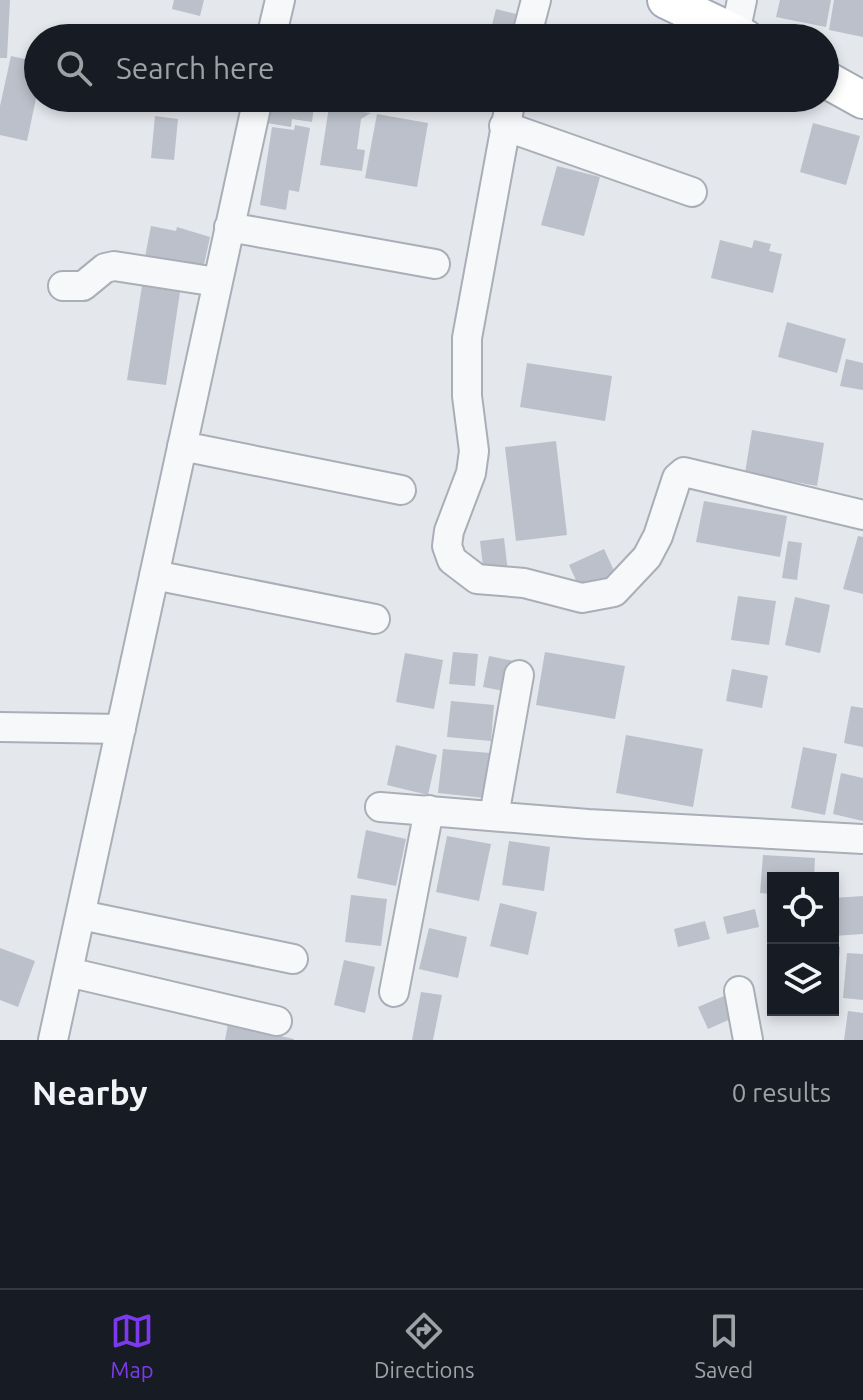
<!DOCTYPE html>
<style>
body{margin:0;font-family:Ubuntu,sans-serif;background:#20242c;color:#f1f3f6}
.controls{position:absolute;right:24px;bottom:24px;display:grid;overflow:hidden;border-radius:0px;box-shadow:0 4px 12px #0003}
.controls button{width:72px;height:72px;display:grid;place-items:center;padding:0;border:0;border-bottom:2px solid #363941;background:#171b24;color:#f1f3f6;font:40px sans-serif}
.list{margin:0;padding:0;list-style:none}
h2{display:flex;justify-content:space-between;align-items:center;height:104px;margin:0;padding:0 32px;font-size:34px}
h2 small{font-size:26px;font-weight:400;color:#9ea1a6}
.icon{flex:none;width:44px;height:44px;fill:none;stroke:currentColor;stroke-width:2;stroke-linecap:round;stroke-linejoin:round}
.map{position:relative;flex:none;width:863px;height:1040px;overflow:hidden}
.search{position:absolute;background:#171b24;box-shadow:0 4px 12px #0003;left:24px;right:24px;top:24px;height:88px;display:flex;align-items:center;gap:20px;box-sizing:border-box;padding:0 28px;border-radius:44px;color:#9ea1a6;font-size:30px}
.sheet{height:248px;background:#171b24}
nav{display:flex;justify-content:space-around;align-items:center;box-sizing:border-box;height:112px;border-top:2px solid #363941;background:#171b24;font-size:22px;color:#9ea1a6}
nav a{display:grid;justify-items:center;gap:4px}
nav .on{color:#7c3aed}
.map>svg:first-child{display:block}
</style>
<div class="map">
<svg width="863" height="1040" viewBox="0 0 863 1040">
<rect width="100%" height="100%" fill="#e4e7ec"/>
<path fill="#bbc0ca" d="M0 0H10L7 58H0Z
M174 0H204L200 16 172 9Z
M780 0H831L826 27 776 17Z
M834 0H863V37L829 30Z
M496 9 525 16 520 38 489 37Z
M11 56 38 62V89L27 141 0 135V106Z
M271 98H315L312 122 292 119 291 127 267 123Z
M329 107 371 113 361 119 357 149 365 150 362 171 320 165Z
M377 114 428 123 417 187 365 178Z
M155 116 178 119 174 160 151 158Z
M813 123 860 136 846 185 800 172Z
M295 125 310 128 299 192 289 190 286 210 260 205 272 127 294 130Z
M557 166 600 177 584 236 541 225Z
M151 226 176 231 177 227 210 237 202 274 144 262Z
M720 240 752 248 754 240 771 244 769 251 782 254 773 293 711 278Z
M142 286 180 292 166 385 127 380Z
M787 322 846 339 837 373 778 357Z
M846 359 863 363V390L840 386Z
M527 363 612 376 605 421 520 407Z
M752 430 824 443 817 486 745 473Z
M556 441 567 535 516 541 505 447Z
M704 501 787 516 780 557 696 542Z
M858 536 863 537V594L843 589Z
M504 538 508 572 484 575 480 541Z
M788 541 802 543 797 580 782 578Z
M604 549 617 577 582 593 569 565Z
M738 596 776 601 769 645 731 640Z
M795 597 830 605 820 653 785 645Z
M453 652 478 654 475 686 449 684Z
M545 652 625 666 615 719 536 705Z
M405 653 443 660 434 709 396 702Z
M489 656 514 661 509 692 483 687Z
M732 669 768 676 762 708 726 701Z
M451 701 494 705 491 741 447 737Z
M851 706 863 708V747L844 743Z
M626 735 703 749 693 807 616 793Z
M396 745 437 755 428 795 387 785Z
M803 747 837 754 825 815 791 808Z
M443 749 490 753 485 798 438 793Z
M841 773 863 778V821L833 814Z
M366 830 406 839 396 886 357 878Z
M447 836 491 844 479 901 436 892Z
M509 841 550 847 544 891 502 885Z
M763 855 815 858 814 878H773V894L760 893Z
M351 895 387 899 381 946 345 942Z
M863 896V934L833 936V898Z
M500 903 537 912 528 955 490 946Z
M755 909 759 927 727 934 723 917Z
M705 921 710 939 678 947 674 929Z
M429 928 467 937 458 978 419 969Z
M833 946 840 947 837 990 833 989Z
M0 948 35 961 18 1007 0 1000Z
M847 953 863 954V1000L843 998Z
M344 960 375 967 365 1013 334 1005Z
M421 992 442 995 433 1040H412Z
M724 996 733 1018 708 1029 698 1007Z
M848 1011 863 1013V1040H844Z
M228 1024 294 1039V1040H225Z"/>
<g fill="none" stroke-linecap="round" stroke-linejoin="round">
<defs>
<path id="minor" d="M735 33 742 0
M271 38 280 0
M526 38 536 0
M511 98 467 338V396L474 451 471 473 449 531 447 546 452 560 477 579 524 583 582 598 614 592 647 557 658 536 677 478 684 472 863 515
M504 126 692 192
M229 227 435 264
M63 286H83L105 268 114 266 217 282
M182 446 401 490
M154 575 375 619
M0 727 121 729
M380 807 588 824 863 839
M494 816 519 675
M81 915 293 959
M68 972 277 1021
M739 991 748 1040
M394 992 429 810
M53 1040 258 98"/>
<path id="major" d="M666 0 745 38
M825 79 863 100"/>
</defs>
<use href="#minor" stroke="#a9aeb7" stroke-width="32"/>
<use href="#major" stroke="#a3abb8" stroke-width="40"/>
<use href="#minor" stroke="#f7f8fa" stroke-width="28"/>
<use href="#major" stroke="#fff" stroke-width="36"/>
</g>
</svg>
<div class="controls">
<button><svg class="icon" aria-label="locate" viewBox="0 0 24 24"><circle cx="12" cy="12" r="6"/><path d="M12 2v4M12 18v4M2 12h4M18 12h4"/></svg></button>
<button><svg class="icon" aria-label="layers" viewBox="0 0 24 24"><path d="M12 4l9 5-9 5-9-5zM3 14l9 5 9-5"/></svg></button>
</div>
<div class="search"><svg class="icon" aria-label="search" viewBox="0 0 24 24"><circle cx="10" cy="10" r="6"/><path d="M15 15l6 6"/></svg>Search here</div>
</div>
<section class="sheet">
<h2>Nearby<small>0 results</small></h2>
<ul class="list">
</ul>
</section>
<nav>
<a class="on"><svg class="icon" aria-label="map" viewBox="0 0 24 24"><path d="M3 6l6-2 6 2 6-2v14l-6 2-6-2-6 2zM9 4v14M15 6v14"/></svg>Map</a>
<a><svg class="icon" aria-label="directions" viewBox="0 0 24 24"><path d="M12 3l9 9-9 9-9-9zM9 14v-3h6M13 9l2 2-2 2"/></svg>Directions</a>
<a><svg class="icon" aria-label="saved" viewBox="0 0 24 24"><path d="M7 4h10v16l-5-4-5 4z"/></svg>Saved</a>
</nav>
